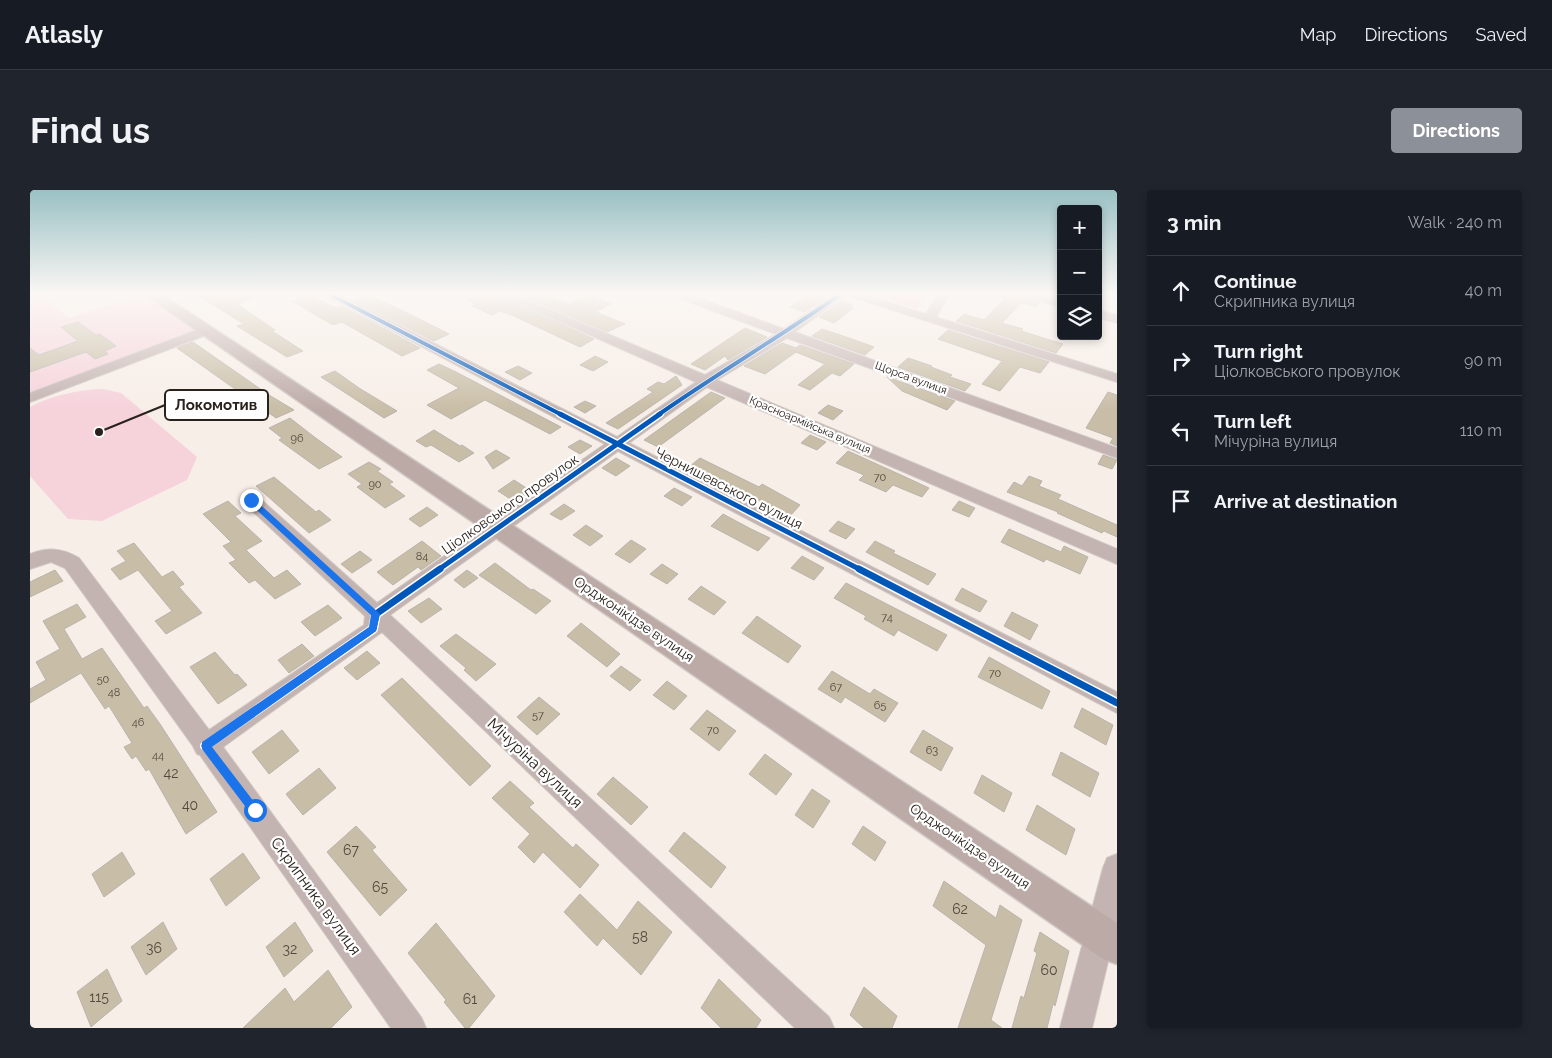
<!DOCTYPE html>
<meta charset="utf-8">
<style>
body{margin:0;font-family:Raleway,sans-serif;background:#20242c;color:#f1f3f6}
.controls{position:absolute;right:15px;top:15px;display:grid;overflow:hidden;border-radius:5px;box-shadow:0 2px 8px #0003}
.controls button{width:45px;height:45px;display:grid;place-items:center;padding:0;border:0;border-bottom:1px solid #363941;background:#171b24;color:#f1f3f6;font:25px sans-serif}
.stop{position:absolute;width:15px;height:15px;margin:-11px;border:4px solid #1a73e8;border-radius:50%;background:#fff}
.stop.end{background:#1a73e8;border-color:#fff;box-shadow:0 1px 5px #0008}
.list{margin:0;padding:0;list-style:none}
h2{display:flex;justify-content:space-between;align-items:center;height:65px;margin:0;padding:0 20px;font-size:21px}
h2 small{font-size:16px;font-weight:400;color:#9ea1a6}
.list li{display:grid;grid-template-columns:32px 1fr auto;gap:15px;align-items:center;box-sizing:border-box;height:70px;padding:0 20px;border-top:1px solid #363941}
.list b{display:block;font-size:19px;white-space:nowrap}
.list p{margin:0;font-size:16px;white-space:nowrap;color:#9ea1a6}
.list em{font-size:16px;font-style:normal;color:#9ea1a6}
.icon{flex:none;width:28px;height:28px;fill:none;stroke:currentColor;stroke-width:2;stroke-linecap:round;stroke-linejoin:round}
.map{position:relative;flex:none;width:1087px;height:838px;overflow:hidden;border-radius:5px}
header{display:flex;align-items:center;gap:30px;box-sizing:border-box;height:70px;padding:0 25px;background:#171b24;border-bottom:1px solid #363941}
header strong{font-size:24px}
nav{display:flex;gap:28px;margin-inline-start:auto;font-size:18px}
.intro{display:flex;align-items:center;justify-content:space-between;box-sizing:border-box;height:120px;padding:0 30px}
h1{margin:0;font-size:35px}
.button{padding:12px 22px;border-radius:5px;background:#8c9099;color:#fff;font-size:18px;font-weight:700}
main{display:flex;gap:30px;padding:0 30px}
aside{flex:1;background:#171b24;border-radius:5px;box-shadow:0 2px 8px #0003}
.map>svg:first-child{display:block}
</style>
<header>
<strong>Atlasly</strong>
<nav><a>Map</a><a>Directions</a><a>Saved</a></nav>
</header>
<div class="intro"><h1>Find us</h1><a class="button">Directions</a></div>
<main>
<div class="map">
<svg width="1087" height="838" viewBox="0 0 1087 838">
<rect width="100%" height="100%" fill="#f7eee7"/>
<path fill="#f6d2db" d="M0 104H10L39 128 114 104 168 141 0 204Z
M73 199 91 203 167 267 157 290 72 331 38 329 0 286V217C22 205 48 200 73 199Z"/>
<path fill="#f2b8cb" d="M841 104H898L887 119Z"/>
<path fill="#c8bda6" stroke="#b9b4ad" d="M166 104H231L207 114 245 140 242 141 273 161 257 167 207 136 214 134Z
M451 104H465L564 149 550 157 484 126 470 121 462 125 442 116 446 114 436 110Z
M488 104H505L515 108 519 106 539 114 559 105 581 114 566 122 595 134 577 142Z
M780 104 797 107 774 122 760 117Z
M972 104H986L990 108 1009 113 1006 117 991 113 972 133 993 139 991 141 1033 154 1026 163 926 131 934 124 954 130 975 108 972 107Z
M280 105 306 118 312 116 390 158 372 166 312 132 303 135 262 111Z
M339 105 377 123 419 144 404 151 325 111Z
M811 111 823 115 820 117 823 118 804 133 789 127Z
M48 132 66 145 70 144 86 156 75 161 78 164 65 169 56 162 0 182V158L9 165 48 151 31 137Z
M715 138 737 147 698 170 695 166 675 180 661 174Z
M792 139 822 149 844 157 835 165 782 146Z
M918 140 1019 172 1010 183 990 177 970 201 952 194 972 171 908 149Z
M163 152 239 205 264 220 246 228 147 158Z
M752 153 766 158 770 155 824 174 810 186 802 183 780 200 768 195 795 174 766 162 735 184 714 176Z
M565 166 578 172 563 181 550 175Z
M878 168 902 176 901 177 922 185 920 187 941 194 935 201 868 177Z
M409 174 426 182 531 237 520 244 455 210 421 229 397 215 429 198 397 180Z
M488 176 502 183 490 190 475 182Z
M305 181 329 198 367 221 354 228 291 187Z
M646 186 652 195 588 239 576 233 623 202 617 199 628 192 634 194Z
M857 187 925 211 917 220 872 201Z
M681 202 695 208 628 257 614 250Z
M1078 202 1087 205V256L1080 253 1083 248 1056 238Z
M555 211 566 216 555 223 544 217Z
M798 215 813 221 803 230 788 223Z
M260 228 283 246 312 267 289 279 260 258 249 250 252 248 239 238Z
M404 240 430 256 432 255 444 263 429 272 401 255 396 257 386 251Z
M780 245 796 252 787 260 771 253Z
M550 250 562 256 550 264 538 257Z
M466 260 480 268 463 279 455 267Z
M818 261 871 285 899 298 892 307 863 295 856 302 829 290 834 285 806 273Z
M1073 265 1087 270 1082 279 1068 274Z
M586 268 600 276 586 286 572 278Z
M670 268 729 297 732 294 770 315 760 326 660 276Z
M339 272 351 279 347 281 363 292 359 294 375 306 355 318 327 297 332 294 318 284Z
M999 286 1012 291 1009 296 1031 305 1028 309 1087 335V347L1074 341 1072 343 1027 323 1028 322 977 302 984 292 992 296Z
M244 287 286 322 289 320 301 330 279 343 226 296Z
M484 290 501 301 485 312 468 301Z
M644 298 662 307 652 316 634 306Z
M198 311 211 323 205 326 232 351 216 360 244 388 257 380 271 394 245 409 225 390 219 393 199 373 206 370 193 356 201 352 173 324Z
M929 311 945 318 939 327 922 320Z
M534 314 545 321 531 330 520 324Z
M397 317 408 325 390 337 379 329Z
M693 324 721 339 740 348 728 361 681 336Z
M808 331 825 339 816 349 799 341Z
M556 335 573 346 560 356 543 345Z
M979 339 1031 362 1034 356 1058 367 1050 384 1016 369 1014 372 971 352Z
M601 350 616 359 600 373 585 364Z
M392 351 411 366 391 380 388 377 363 395 347 382Z
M845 351 865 361 863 363 906 384 898 395 836 362Z
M104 353 132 387 143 381 154 394 149 397 172 423 136 444 125 431 142 421 108 380 90 390 81 379 96 371 87 361Z
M330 361 342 370 322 383 311 374Z
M772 366 794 378 784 390 761 378Z
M465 373 501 400 503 399 521 411 506 424 449 385Z
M632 374 648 384 637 394 620 384Z
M25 380 33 391 0 407V392Z
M437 380 448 388 434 398 424 390Z
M816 393 917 445 907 461 868 440 864 446 834 429 836 426 804 408Z
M671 396 696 412 684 425 658 409Z
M932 398 957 411 950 422 925 410Z
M399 408 412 419 391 433 378 421Z
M47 414 56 427 34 439 52 469 72 458 114 518 117 516 130 534 187 622 156 644 119 579 116 581 106 566 102 569 94 557 102 553 79 516 75 519 51 483 0 513V499L16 490 6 472 30 459 13 431Z
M298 415 312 428 285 446 271 432Z
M982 422 1008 435 1000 450 974 436Z
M727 426 771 456 758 473 712 443Z
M551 433 590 464 577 477 537 446Z
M426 444 466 474 446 491 434 480 436 478 410 456Z
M272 454 284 466 259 483 248 470Z
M337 461 350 473 327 490 314 478Z
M185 462 205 485 207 484 217 495 188 514 160 477Z
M959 467 1020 501 1012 519 948 487Z
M591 476 611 490 600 501 580 486Z
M802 481 840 504 844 499 868 513 855 532 815 507 811 513 788 499Z
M372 488 461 576 440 596 351 505Z
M637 491 657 506 644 520 623 505Z
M509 507 530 524 507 545 487 527Z
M1052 518 1083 535 1076 555 1044 537Z
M677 520 706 541 689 561 660 539Z
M252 540 269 561 239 584 222 562Z
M893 540 923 558 911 581 880 562Z
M1031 562 1069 583 1060 607 1022 585Z
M735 564 762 584 746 605 719 584Z
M289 578 306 598 273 625 256 604Z
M952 585 982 603 974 622 944 603Z
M583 587 618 617 601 635 567 604Z
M480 591 504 613 499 617 543 658 546 654 569 675 550 698 513 662 504 673 488 657 500 644 462 608Z
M782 599 800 611 783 638 765 625Z
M1007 615 1045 639 1036 665 996 640Z
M326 636 346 657 342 660 377 700 350 726 297 662Z
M833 636 856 652 845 671 822 654Z
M654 642 696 677 681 698 639 661Z
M92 662 105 684 74 707 62 684Z
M213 663 230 688 196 716 180 689Z
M914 691 966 728 970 715 992 730 961 830 972 838H928L956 755 903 716Z
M550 704 587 740 608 711 642 742 611 785 573 748 567 756 534 722Z
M133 732 147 759 116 785 101 757Z
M265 732 283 761 254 787 236 757Z
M406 733 465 806 439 838H435L414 812 416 810 378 763Z
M1010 742 1039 761 1025 816 1023 814 1017 838H982L991 806 994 808 1007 763 1004 761Z
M77 779 92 811 61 837 47 802Z
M298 780 322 817 301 838H213L255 798 264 812Z
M689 789 731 830 726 838H691L671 818Z
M834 797 867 826 862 838H834L820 825Z"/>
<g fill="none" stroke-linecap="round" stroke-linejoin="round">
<defs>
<path id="minor" d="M293 104H308L587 247 666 192 467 104H483L675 185 746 144 643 106 641 104H658L754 139 804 104H832L896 124 908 104H920L906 127 1087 184V192L816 105 765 142 1087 258V268L757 148 687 190 1087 359V374L677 197 599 253 1087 502V523L588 261 360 425 799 827 804 838H765L352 442 193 557 391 827 396 838H361L170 565 167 564 163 556 35 378 21 372 0 379V364C18 357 32 358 49 368L179 540 334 435 335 426 215 314 212 310 215 306H227L347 413 575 254Z
M988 104H1007L1031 110V117L990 106Z
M1068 120 1087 125V133L1068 128Z
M175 137 181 141 179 144 0 212V203Z
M1087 664V734L1062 838H1030L1073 678 1077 668Z"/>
<path id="major" d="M114 104H131L1087 733V774L1073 769Z"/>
</defs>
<use href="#minor" stroke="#d0c9c4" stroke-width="2"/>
<use href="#major" stroke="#d0c9c4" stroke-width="3"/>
<use href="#minor" fill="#c3b3b1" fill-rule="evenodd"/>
<use href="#major" fill="#bcaaa6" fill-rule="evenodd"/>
<defs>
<path id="cycleway-far2" d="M299 104 532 225
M628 225C688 183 751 146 811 104"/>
<path id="cycleway-far1" d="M530 224 831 380
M408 380 630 224"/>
<path id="cycleway" d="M829 379 1087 513
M175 556 343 439 346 424 410 379"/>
</defs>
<use href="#cycleway-far2" stroke="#fefefe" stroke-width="5.5"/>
<use href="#cycleway-far1" stroke="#fefefe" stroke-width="8"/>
<use href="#cycleway" stroke="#fefefe" stroke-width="10"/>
<use href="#cycleway-far2" stroke="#0057b8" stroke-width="4"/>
<use href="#cycleway-far1" stroke="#0057b8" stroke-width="5"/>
<use href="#cycleway" stroke="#0057b8" stroke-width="7"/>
</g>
<linearGradient id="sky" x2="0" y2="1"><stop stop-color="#9ac1c4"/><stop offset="0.47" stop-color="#fbf7f4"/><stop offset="1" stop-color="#fbf7f4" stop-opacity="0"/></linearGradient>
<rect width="1087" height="221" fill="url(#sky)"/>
<path fill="#1a73e8" d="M218 308H223L350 424 346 441 182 557 228 617V624L225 626 221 624 172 559V552L339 437 341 425 218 312Z"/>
<g text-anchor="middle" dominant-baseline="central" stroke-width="4.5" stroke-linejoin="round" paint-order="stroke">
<g font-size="11" fill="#29221c" stroke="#fefefe">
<text transform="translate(881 188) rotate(20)">Щорса вулиця</text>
<text transform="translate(780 235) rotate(23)">Красноармійська вулиця</text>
</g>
<g font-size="11" fill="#51493e">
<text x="267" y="248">96</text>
<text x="850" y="287">70</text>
<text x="345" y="294">90</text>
<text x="392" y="366">84</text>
<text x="857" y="427">74</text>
<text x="965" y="483">70</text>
<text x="73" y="489">50</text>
<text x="806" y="497">67</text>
<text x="84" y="502">48</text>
<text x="850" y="515">65</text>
<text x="508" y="525">57</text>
<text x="108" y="532">46</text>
<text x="683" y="540">70</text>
<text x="902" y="560">63</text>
<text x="128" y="565">44</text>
</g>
<g font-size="14" fill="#29221c" stroke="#fefefe">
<text transform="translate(699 298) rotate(27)">Чернишевського вулиця</text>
<text transform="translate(480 314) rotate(-35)">Ціолковського провулок</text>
<text transform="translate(604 429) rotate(34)">Орджонікідзе вулиця</text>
<text transform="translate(940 656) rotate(34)">Орджонікідзе вулиця</text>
</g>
<g font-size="14" fill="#51493e">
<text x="141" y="583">42</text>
<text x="160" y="615">40</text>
<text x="321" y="660">67</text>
<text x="350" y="697">65</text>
<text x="930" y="719">62</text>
<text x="610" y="747">58</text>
<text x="124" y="758">36</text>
<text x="260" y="759">32</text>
<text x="1019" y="780">60</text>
<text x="69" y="807">115</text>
<text x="440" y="809">61</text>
</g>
<g font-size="16" fill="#29221c" stroke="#fefefe">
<text transform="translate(505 573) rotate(43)">Мічуріна вулиця</text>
<text transform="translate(286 706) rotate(54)">Скрипника вулиця</text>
</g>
</g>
<path fill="none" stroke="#29221c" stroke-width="2" d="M69 242L135 215"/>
<circle fill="#29221c" stroke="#fefefe" stroke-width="2" cx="69" cy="242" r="5"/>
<rect fill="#fefefe" stroke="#29221c" stroke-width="2" x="135" y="200" width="103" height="30" rx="5"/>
<g font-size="15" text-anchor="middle" font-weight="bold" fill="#29221c">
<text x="186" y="220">Локомотив</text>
</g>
</svg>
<div class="controls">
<button>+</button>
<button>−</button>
<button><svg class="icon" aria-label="layers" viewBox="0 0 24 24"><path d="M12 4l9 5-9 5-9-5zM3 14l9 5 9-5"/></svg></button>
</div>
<div class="stop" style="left:225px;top:620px"></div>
<div class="stop end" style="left:221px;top:310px"></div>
</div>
<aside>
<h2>3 min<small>Walk · 240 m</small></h2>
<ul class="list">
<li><svg class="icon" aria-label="ahead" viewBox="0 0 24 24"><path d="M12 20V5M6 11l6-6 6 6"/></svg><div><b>Continue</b><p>Скрипника вулиця</p></div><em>40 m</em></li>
<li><svg class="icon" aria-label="right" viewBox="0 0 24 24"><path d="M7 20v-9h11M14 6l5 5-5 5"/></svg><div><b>Turn right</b><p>Ціолковського провулок</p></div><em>90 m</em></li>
<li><svg class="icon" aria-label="left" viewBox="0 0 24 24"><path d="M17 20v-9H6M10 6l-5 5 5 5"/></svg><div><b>Turn left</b><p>Мічуріна вулиця</p></div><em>110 m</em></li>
<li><svg class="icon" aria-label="arrive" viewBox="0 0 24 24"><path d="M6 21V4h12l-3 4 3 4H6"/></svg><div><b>Arrive at destination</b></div></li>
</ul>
</aside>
</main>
